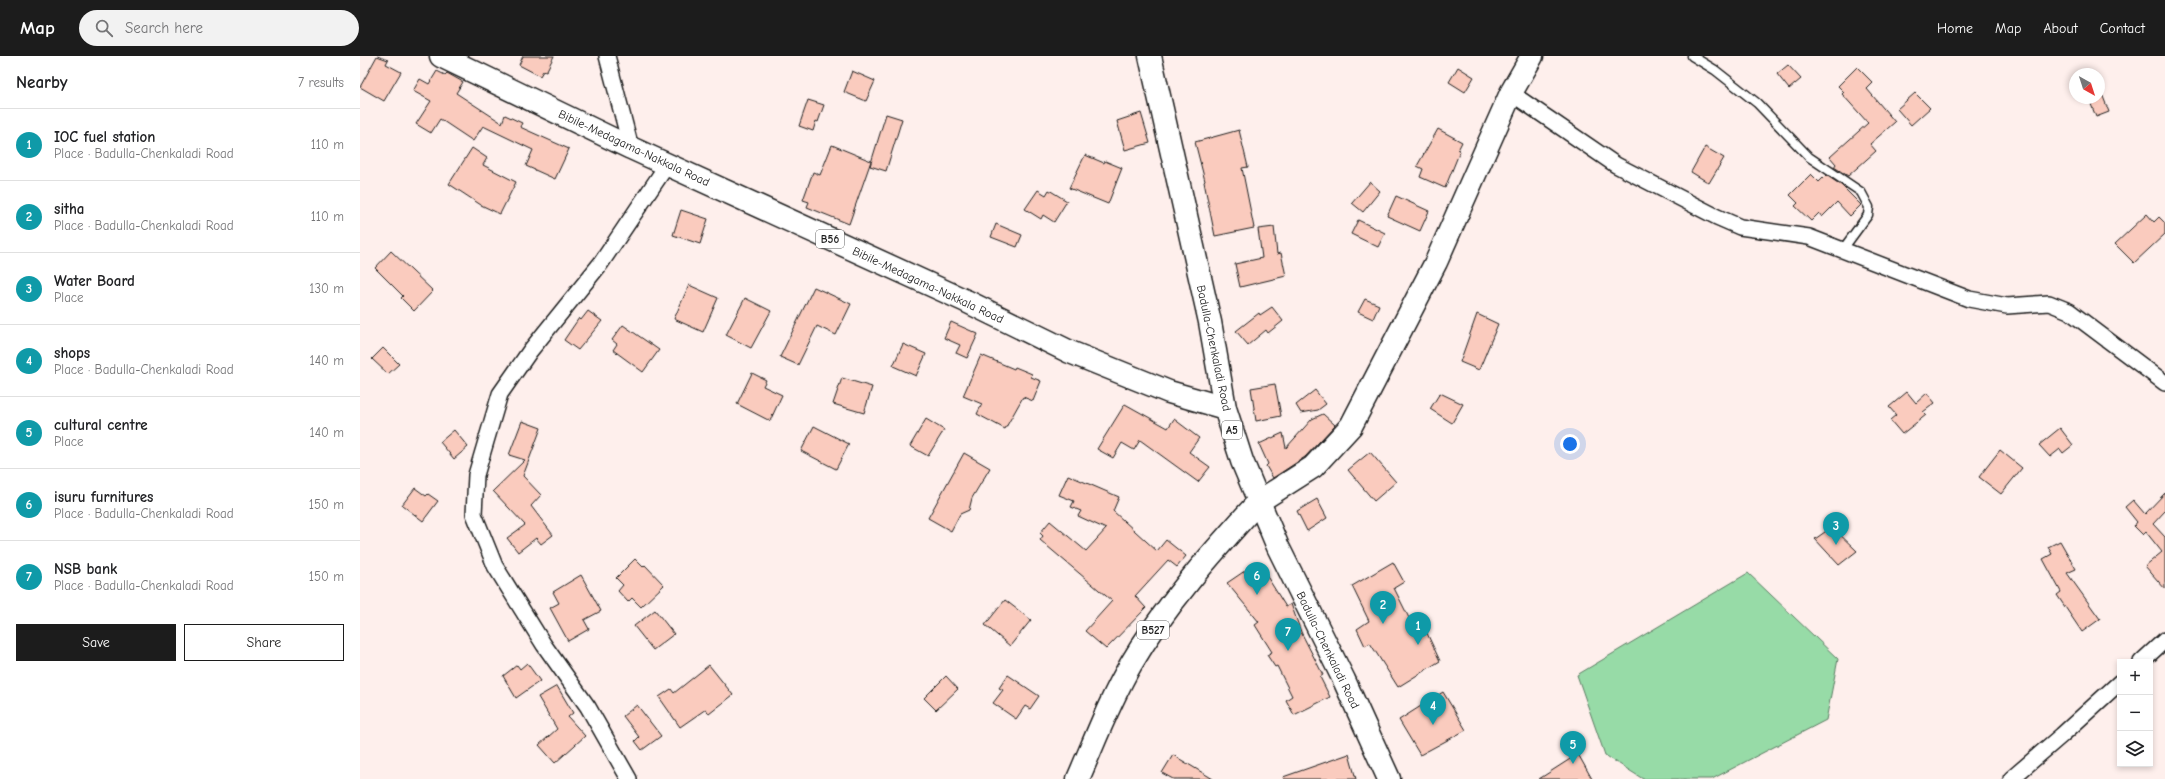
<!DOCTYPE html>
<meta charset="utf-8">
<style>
body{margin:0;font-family:"Comic Neue",sans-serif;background:#f2f2f2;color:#202124}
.controls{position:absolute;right:12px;bottom:12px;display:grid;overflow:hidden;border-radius:0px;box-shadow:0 2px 6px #0003}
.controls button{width:36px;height:36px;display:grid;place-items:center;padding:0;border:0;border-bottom:1px solid #e0e0e0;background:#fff;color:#202124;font:20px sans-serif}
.compass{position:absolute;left:1709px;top:12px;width:36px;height:36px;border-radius:50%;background:#fff;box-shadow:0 2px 6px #0003;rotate:141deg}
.you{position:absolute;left:1210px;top:388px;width:14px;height:14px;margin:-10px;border:3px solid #fff;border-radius:50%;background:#1a73e8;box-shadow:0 0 0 6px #1a73e833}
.badge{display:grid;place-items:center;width:26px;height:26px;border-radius:50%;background:#1c1c1c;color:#fff;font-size:13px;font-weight:700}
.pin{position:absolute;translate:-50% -33px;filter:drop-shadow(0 1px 2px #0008)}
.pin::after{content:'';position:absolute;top:21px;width:14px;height:12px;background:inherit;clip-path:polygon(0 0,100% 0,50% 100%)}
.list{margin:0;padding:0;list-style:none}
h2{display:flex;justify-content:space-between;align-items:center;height:52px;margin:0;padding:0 16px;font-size:17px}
h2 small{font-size:13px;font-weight:400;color:#757577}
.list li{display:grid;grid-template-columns:26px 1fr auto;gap:12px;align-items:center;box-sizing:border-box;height:72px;padding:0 16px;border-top:1px solid #e0e0e0}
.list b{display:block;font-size:15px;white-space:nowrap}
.list p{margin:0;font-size:13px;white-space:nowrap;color:#757577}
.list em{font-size:13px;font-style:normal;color:#757577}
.actions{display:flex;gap:8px;padding:12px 16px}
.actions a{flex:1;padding:9px 0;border:1px solid #1c1c1c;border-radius:0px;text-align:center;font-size:14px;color:#1c1c1c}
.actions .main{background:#1c1c1c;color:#fff}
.icon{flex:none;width:22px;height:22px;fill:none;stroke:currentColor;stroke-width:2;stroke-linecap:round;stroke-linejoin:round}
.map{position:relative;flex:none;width:1805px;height:723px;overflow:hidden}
header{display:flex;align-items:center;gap:24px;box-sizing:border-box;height:56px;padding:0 20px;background:#1c1c1c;color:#fff}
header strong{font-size:19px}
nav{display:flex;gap:22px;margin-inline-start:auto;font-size:14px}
.search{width:280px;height:36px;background:#f2f2f2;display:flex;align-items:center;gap:10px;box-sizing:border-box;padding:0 14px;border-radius:22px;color:#757577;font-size:15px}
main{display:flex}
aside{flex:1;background:#fff}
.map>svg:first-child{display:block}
</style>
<header>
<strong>Map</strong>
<div class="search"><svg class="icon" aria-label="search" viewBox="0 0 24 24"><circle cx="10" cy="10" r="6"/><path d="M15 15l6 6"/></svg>Search here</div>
<nav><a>Home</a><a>Map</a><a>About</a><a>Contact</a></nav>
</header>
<main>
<aside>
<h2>Nearby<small>7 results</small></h2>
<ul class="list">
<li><span class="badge" style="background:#0f9aa8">1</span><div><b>IOC fuel station</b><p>Place · Badulla-Chenkaladi Road</p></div><em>110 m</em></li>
<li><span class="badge" style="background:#0f9aa8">2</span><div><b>sitha</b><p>Place · Badulla-Chenkaladi Road</p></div><em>110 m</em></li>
<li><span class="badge" style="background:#0f9aa8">3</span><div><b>Water Board</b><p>Place</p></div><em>130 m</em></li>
<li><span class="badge" style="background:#0f9aa8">4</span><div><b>shops</b><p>Place · Badulla-Chenkaladi Road</p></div><em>140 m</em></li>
<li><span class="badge" style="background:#0f9aa8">5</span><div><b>cultural centre</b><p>Place</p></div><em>140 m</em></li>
<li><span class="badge" style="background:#0f9aa8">6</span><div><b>isuru furnitures</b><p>Place · Badulla-Chenkaladi Road</p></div><em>150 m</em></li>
<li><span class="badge" style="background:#0f9aa8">7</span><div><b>NSB bank</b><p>Place · Badulla-Chenkaladi Road</p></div><em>150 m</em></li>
</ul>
<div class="actions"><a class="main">Save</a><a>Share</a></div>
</aside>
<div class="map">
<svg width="1805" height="723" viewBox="0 0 1805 723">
<rect width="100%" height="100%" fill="#feefec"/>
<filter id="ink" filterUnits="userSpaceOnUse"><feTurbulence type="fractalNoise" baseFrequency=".025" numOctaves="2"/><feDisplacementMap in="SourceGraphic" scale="8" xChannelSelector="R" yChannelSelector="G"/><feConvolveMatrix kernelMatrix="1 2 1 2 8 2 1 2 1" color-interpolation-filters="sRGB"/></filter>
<g filter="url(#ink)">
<path fill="#97dba7" stroke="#5a7c62" d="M1388 517 1478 603 1466 664 1352 723H1283L1245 699 1217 619Z"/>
<path fill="#facbbe" stroke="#1c1c1c" d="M17 0 28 4 26 8 41 16 24 45 0 31Z
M163 0H194L186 16 183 15 180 20 159 9Z
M1428 9 1441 23 1429 33 1417 18Z
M1098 11 1114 21 1105 36 1089 26Z
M1497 11 1513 27 1507 33 1535 66 1510 88 1516 95 1488 120 1474 111 1476 108 1470 101 1508 67 1482 38 1484 36 1478 30Z
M77 15 85 19 87 17 103 26 96 37 142 67 145 59 162 67 160 71 209 93 195 123 166 110 173 94 123 70 113 85 80 63 71 77 56 68 71 45 53 35 60 23 69 28Z
M492 15 515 25 506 45 484 36Z
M1555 37 1570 52 1551 69 1537 53Z
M1742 38 1749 56 1736 61 1729 43 1739 42V39Z
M448 44 464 49 458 66 456 65 453 75 439 70Z
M781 57 790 87 765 94 757 65Z
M526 58 542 63 526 115 510 110Z
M1078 73 1102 86 1098 94 1100 95 1085 132 1060 121 1063 113 1057 110Z
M879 74 888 111 882 112 894 172 855 180 844 126 845 125 835 86Z
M472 89 511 105 489 168 447 151 449 146 443 144 453 116 460 119Z
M1345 91 1364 102 1349 127 1331 116Z
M112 92 127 102 123 109 156 126 140 158 121 149 89 128Z
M725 99 744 107 745 105 762 112 748 148 709 132Z
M1451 118 1459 126 1466 119 1481 129 1501 149 1490 160 1477 146 1462 161 1459 157 1451 165 1435 150 1438 147 1430 139Z
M1010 126 1020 135 1003 156 992 147Z
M678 134 686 139 689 134 707 145 694 166 683 159 681 163 665 153Z
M1036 140 1069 155 1060 175 1027 160Z
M321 154 348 163 340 188 313 179Z
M1787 158 1794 166 1799 161 1805 167V178L1774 207 1755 188Z
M998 164 1025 177 1018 191 991 178Z
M636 168 662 179 657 191 631 181Z
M914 171 917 198 921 197 926 220 880 231 875 208 902 202 898 173Z
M31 195 73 235 54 255 41 242 43 240 15 212Z
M329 229 358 242 343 276 314 263Z
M454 231 491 248 476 279 457 270 438 309 420 301Z
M385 242 411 255 391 292 366 279Z
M1005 243 1019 249 1013 263 998 256Z
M912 251 923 265 908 277 906 274 888 289 876 275 899 257 900 259Z
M228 255 242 265 218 294 204 284 219 262 221 264Z
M1117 258 1138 268 1119 314 1100 306Z
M591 266 618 278 607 302 596 297 600 289 584 282Z
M263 269 299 294 283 316 253 294 257 288 252 284Z
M543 288 566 298 556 320 533 310Z
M23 292 39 308 28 318 12 303Z
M621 299 654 313 655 311 672 318 671 321 681 325 673 345 663 341 645 373 617 358 622 348 603 340Z
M392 317 406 324 403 330 422 339 410 365 377 348Z
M482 322 512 331 504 357 473 348Z
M915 328 921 360 896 365 891 332Z
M955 334 966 348 958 354 941 357 936 349Z
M1547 336 1556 347 1567 337 1575 347 1563 356 1566 359 1542 378 1530 364 1536 359 1529 351Z
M1080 337 1103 348 1092 367 1070 353Z
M765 348 808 372 814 363 839 382 829 396 850 411 838 426 780 384 774 394 762 387 753 402 737 393Z
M963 358 975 369 945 401 913 422 906 410 908 408 899 388 923 377 926 392 952 363Z
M566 363 584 374 568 400 550 390Z
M162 365 181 372 163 420 181 439 171 450 193 479 181 488 176 482 158 496 147 482 165 469 133 435 165 404 149 399Z
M454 370 489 388 476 413 441 395Z
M1700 372 1713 389 1703 397 1700 393 1690 401 1679 389Z
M94 374 108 391 94 403 80 386Z
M1640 394 1662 412 1641 438 1619 421Z
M1010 396 1036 426 1014 445 988 414Z
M604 397 630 412 612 442 609 454 600 458 591 475 568 462Z
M708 419 759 441 753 455 797 495 806 484 826 500 817 511 808 504 775 540 786 552 746 593 725 575 752 545 680 484 683 480 680 477 690 465 726 495 746 473 718 460 721 455 711 451 714 445 699 439Z
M55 432 66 440 68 438 78 445 63 465 42 449Z
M1805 437V455L1793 468 1805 481V533L1785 510 1802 496 1786 476 1783 479 1774 470 1777 466 1765 451 1773 444 1785 458Z
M957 443 967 462 947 475 937 455Z
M1472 471 1497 495 1479 509 1455 483Z
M1700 485 1716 513 1707 517 1740 563 1722 576 1697 539 1701 536 1683 503 1692 498 1688 491Z
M275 503 283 511 285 509 304 529 281 551 272 542 268 546 258 535 263 529 256 522Z
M898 506 926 551 931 548 941 576 963 619 960 621 970 641 934 659 926 644 932 640 917 610 915 611 907 599 912 596 895 569 899 566 867 527Z
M1033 506 1044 526 1034 532 1057 578 1065 573 1080 605 1038 631 1010 587 1005 590 997 573 1009 565 992 530Z
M221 519 241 555 224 564 229 573 208 585 190 552 199 547 193 536Z
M645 544 671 564 650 590 625 569Z
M295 554 314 578 293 594 274 570Z
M167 607 180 625 156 642 143 620 157 609 160 613Z
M349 609 373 639 349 658 346 653 320 671 299 641 311 633 314 637Z
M648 619 679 640 670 653 665 650 656 663 633 647 643 634 639 632Z
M586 620 598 633 576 654 564 642Z
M197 630 213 657 208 661 225 680 195 707 179 689 197 673 178 641Z
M1083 636 1106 674 1060 699 1039 664Z
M277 649 301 680 282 694 275 685 279 681 263 660Z
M989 698 996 723H924L923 721Z
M1218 698 1232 723H1179Z
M813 699 853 723H813L802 717Z"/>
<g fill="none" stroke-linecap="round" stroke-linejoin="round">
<defs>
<path id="lane" d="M1332 0 1355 14 1397 47 1449 101 1501 136 1509 151 1508 159 1483 193"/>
<path id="street" d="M247 0 271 92
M1151 37 1256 109 1357 161 1380 171 1449 181 1609 243 1647 250 1689 247 1709 255 1805 327
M1781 606 1805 584
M269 723 228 651 184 589 135 510 114 458 116 419 140 338 170 295 241 207 307 109
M1651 723 1702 679 1760 626"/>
<path id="secondary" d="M898 446 953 411 991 370 1076 206 1151 37 1172 0"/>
<path id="primary" d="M81 0 271 92 606 245 710 296 809 336 865 352
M718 723C735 684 750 644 771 608 806 548 852 497 898 446"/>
<path id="highway" d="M790 0 850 266 865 352 882 405 918 491 984 624 1029 723"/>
</defs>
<use href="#lane" stroke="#1c1c1c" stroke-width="11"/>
<use href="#street" stroke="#1c1c1c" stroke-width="18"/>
<use href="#secondary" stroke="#1c1c1c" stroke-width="25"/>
<use href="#primary" stroke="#1c1c1c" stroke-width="25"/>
<use href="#highway" stroke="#1c1c1c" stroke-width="25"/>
<use href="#lane" stroke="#fff" stroke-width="8"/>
<use href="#street" stroke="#fff" stroke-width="15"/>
<use href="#secondary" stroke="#fff" stroke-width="22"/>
<use href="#primary" stroke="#fff" stroke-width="22"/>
<use href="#highway" stroke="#fff" stroke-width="22"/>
</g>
</g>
<g text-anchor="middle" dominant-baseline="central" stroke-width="3" stroke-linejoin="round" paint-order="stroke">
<g fill="#fff" stroke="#606060" stroke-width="1">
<rect x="456" y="174" width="28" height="18" rx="3"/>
<rect x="862" y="365" width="20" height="18" rx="3"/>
<rect x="777" y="565" width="32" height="18" rx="3"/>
</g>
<g font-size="11" font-weight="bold" fill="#1c1c1c">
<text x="470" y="183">B56</text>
<text x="872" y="374">A5</text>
<text x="793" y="574">B527</text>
</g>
<g font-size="12" fill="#1c1c1c" stroke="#fff">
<text transform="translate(274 92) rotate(25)">Bibile-Medagama-Nakkala Road</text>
<text transform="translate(568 229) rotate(25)">Bibile-Medagama-Nakkala Road</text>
<text transform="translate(854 292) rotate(78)">Badulla-Chenkaladi Road</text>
<text transform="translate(968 594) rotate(64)">Badulla-Chenkaladi Road</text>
</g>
</g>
</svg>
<div class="controls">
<button>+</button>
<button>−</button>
<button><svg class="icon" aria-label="layers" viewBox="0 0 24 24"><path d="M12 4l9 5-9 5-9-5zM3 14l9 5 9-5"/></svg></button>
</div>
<svg class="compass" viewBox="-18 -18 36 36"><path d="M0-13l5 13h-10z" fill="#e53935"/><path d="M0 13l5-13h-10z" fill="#757577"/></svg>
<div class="you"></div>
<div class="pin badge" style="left:1058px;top:589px;background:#0f9aa8">1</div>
<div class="pin badge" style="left:1023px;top:568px;background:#0f9aa8">2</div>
<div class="pin badge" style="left:1476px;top:489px;background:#0f9aa8">3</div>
<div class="pin badge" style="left:1073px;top:669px;background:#0f9aa8">4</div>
<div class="pin badge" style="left:1213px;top:708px;background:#0f9aa8">5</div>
<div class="pin badge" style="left:897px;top:539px;background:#0f9aa8">6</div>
<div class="pin badge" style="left:928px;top:595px;background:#0f9aa8">7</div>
</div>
</main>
